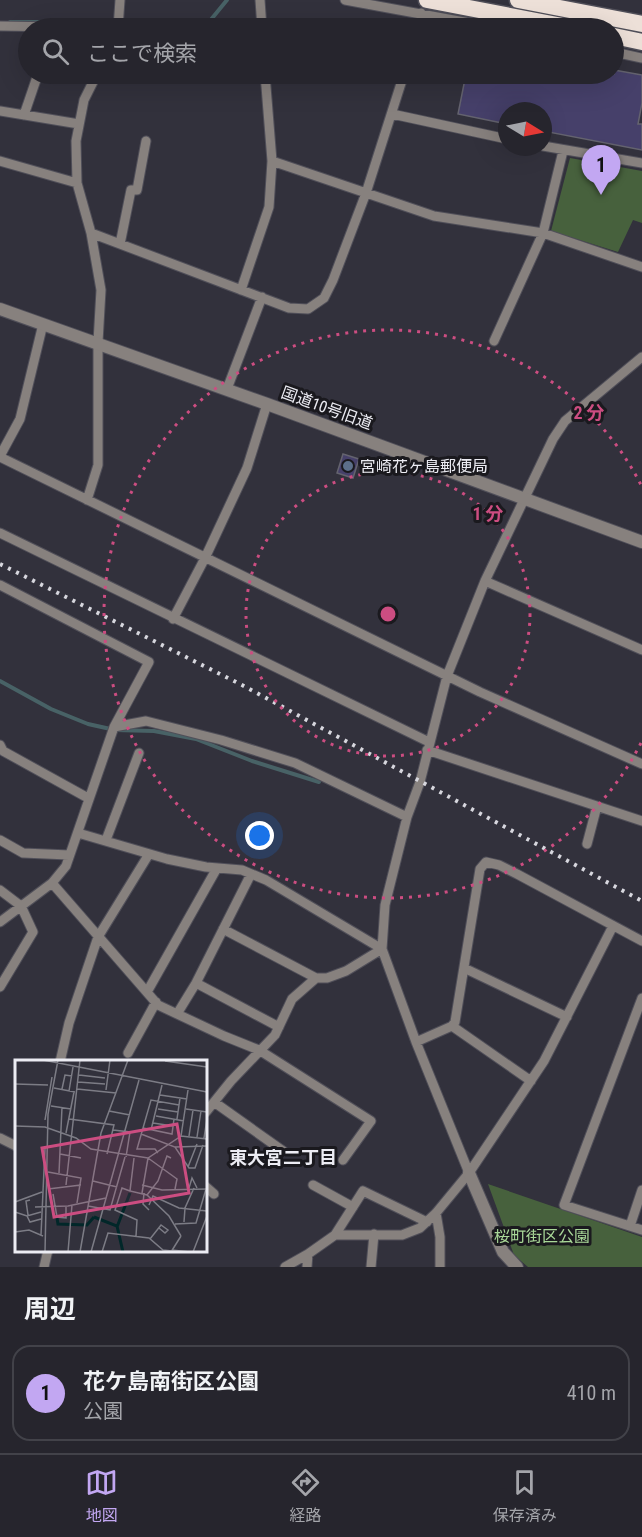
<!DOCTYPE html>
<html lang="ja">
<meta charset="utf-8">
<style>
body{margin:0;font-family:"Roboto Condensed","Noto Sans JP",sans-serif;background:#2e2d35;color:#f1f3f6}
.compass{position:absolute;left:498px;top:102px;width:54px;height:54px;border-radius:50%;background:#26252d;box-shadow:0 6px 24px #0002;rotate:100deg}
.you{position:absolute;left:260px;top:836px;width:21px;height:21px;margin:-15px;border:4px solid #fff;border-radius:50%;background:#1a73e8;box-shadow:0 0 0 9px #1a73e833}
.badge{display:grid;place-items:center;width:39px;height:39px;border-radius:50%;background:#c2a7f2;color:#111;font-size:20px;font-weight:700}
.pin{position:absolute;translate:-50% -50px;filter:drop-shadow(0 2px 3px #0008)}
.pin::after{content:'';position:absolute;top:32px;width:21px;height:18px;background:inherit;clip-path:polygon(0 0,100% 0,50% 100%)}
.list{margin:0;padding:0;list-style:none}
h2{display:flex;justify-content:space-between;align-items:center;height:78px;margin:0;padding:0 24px;font-size:26px}
h2 small{font-size:20px;font-weight:400;color:#a4a5aa}
.list li{display:grid;grid-template-columns:39px 1fr auto;gap:18px;align-items:center;box-sizing:border-box;height:96px;margin:0 12px 12px;padding:0 12px;border:2px solid #424249;border-radius:18px}
.list b{display:block;font-size:22px;white-space:nowrap}
.list p{margin:0;font-size:20px;white-space:nowrap;color:#a4a5aa}
.list em{font-size:20px;font-style:normal;color:#a4a5aa}
.icon{flex:none;width:33px;height:33px;fill:none;stroke:currentColor;stroke-width:2;stroke-linecap:round;stroke-linejoin:round}
.map{position:relative;flex:none;width:642px;height:1267px;overflow:hidden}
.search{position:absolute;background:#26252d;box-shadow:0 6px 24px #0002;left:18px;right:18px;top:18px;height:66px;display:flex;align-items:center;gap:15px;box-sizing:border-box;padding:0 21px;border-radius:33px;color:#a4a5aa;font-size:22px}
.sheet{height:186px;background:#26252d}
nav{display:flex;justify-content:space-around;align-items:center;box-sizing:border-box;height:84px;border-top:2px solid #424249;background:#26252d;font-size:16px;color:#a4a5aa}
nav a{display:grid;justify-items:center;gap:3px}
nav .on{color:#c2a7f2}
.map>svg:first-child{display:block}
</style>
<div class="map">
<svg width="642" height="1267" viewBox="0 0 642 1267">
<rect width="100%" height="100%" fill="#32313c"/>
<path fill="#47613d" d="M570 158 642 171V223L633 220 618 252 551 231Z
M488 1184 642 1237V1267H528L514 1255Z"/>
<g fill="none" stroke-linecap="round" stroke-linejoin="round">
<path stroke="#486266" stroke-width="4" d="M10 22H209L227 0
M0 681 51 709 88 724 115 730 154 731 196 739 252 761 319 782"/>
</g>
<path fill="#46406a" stroke="#64636f" stroke-width="1.5" d="M614 70 642 75V103L638 124H642V150L543 131V111H507V124L458 114 466 74H614Z
M343 454 359 459 353 478 337 473Z"/>
<g fill="none" stroke-linecap="round" stroke-linejoin="round">
<defs>
<path id="minor" d="M260 0 262 28
M345 0 497 28
M0 26 118 28 204 26
M118 28 120 0
M416 28 421 13
M614 52 642 58
M0 111 79 124
M392 114 507 139
M24 115 38 74
M543 146 642 163
M0 161 77 183
M272 161 434 216 543 233 642 267
M91 233 289 308 308 309 324 298 333 280 366 193 404 74
M120 244 131 190H137L146 141
M241 290 269 207 272 161 265 74
M494 341 543 233 563 151
M227 389 262 297
M0 456 20 419 43 324
M0 457 480 692 642 764
M87 500 98 465V342L101 290 91 233 77 183 76 141 84 100 97 74
M0 533 429 742
M485 581 642 650
M0 585 149 662 114 727
M173 619 205 558 247 468 267 404
M0 745 3 751 88 798
M427 750 642 821
M78 833 167 859 206 867 242 870 266 880 382 949
M0 840 23 853 69 855
M106 840 139 753
M587 844 597 806
M52 883 158 1005 224 1036 259 1050 371 1121 343 1160
M0 890 21 906 33 932 0 987
M0 922 52 883 66 866 114 727 146 721 221 740 295 763 407 817
M223 929 316 978
M464 968 567 1017
M196 983 279 1027
M147 992 217 868
M642 998 564 1205 642 1230
M177 1014 196 983 251 874
M452 1026 531 1081
M416 1042 452 1026 455 1022 480 869 486 862 499 865 517 874 642 941
M128 1053 156 1002
M60 1062 69 1023 98 937 149 854
M214 1102 283 1151
M206 1112 231 1081 275 1035 292 999 316 978H327L346 971 382 949
M0 1138 16 1146
M469 1173 416 1042 382 949 385 905 407 817 420 782 447 676 485 581 553 439 565 421 642 357
M313 1185 353 1207
M206 1187 214 1194
M436 1213 440 1237V1267
M630 1226 642 1190
M335 1235 363 1191 427 1222
M44 1267 48 1250
M285 1267 308 1254 335 1235H402L420 1228 436 1213 469 1173 544 1061 613 926
M307 1267 308 1254
M371 1267 374 1234"/>
<path id="tertiary" d="M0 309 267 404 642 542
M469 1173 503 1252 517 1267"/>
<path id="trunk" d="M427 0 573 28
M518 0 642 24
M614 36 642 42"/>
</defs>
<use href="#minor" stroke="#504f59" stroke-width="11"/>
<use href="#tertiary" stroke="#504f59" stroke-width="14"/>
<use href="#trunk" stroke="#504f59" stroke-width="19"/>
<use href="#minor" stroke="#87817e" stroke-width="9"/>
<use href="#tertiary" stroke="#87817e" stroke-width="12"/>
<use href="#trunk" stroke="#ede0d8" stroke-width="16"/>
<path stroke="#d7d7de" stroke-width="4" stroke-dasharray="3 6" stroke-linecap="butt" d="M0 564 242 685 642 901"/>
</g>
<g fill="none" stroke="#cc4d81" stroke-width="3" stroke-dasharray="3 6">
<circle cx="388" cy="614" r="142"/>
<path d="M641 743A284 284 0 1 1 641 485"/>
</g>
<circle fill="#5c6f8a" stroke="#1a191e" stroke-width="2" cx="348" cy="466" r="6"/>
<g text-anchor="middle" dominant-baseline="central" stroke-width="6" stroke-linejoin="round" paint-order="stroke">
<g font-size="16" fill="#ececf3" stroke="#1a191e">
<text transform="translate(327 408) rotate(20)">国道10号旧道</text>
</g>
<g font-size="16" fill="#ececf3" stroke="#1a191e" text-anchor="start">
<text x="360" y="466">宮崎花ヶ島郵便局</text>
</g>
<g font-size="16" fill="#a9d898" stroke="#1a191e">
<text x="542" y="1236">桜町街区公園</text>
</g>
<g font-size="18" font-weight="bold" fill="#ececf3" stroke="#1a191e">
<text x="283" y="1157">東大宮二丁目</text>
</g>
</g>
<g transform="translate(15 1060)">
<rect width="192" height="192" fill="#32313c"/>
<path fill="none" stroke="#012729" stroke-width="3" d="M79 157 102 166 108 192M42 158 43 164 72 165 79 157M102 167 115 133"/>
<path fill="none" stroke="#7c7c85" stroke-width="1.5" d="M28 0 192 32M150 1 192 7M64 15 90 18M63 22 90 24M0 24 33 25M39 28 60 32M47 29 50 15 57 16M62 29 101 33M91 30 95 0M54 31 58 7M145 35 172 39M36 46 56 49M143 49 163 52M171 49 192 52M94 51 115 55M141 56 169 61M54 59 99 65 92 94M162 59 165 38M30 60 37 17M138 63 158 66M0 66 30 67 61 78 76 89 133 98 166 76 173 30M128 68 157 74 159 59M98 70 115 72 111 97M136 70 147 25M51 73 59 32M126 74 160 87 174 108H180L188 85M166 76 192 79M174 76 178 50M182 77 186 51M189 78 192 59M160 87 192 86M143 93 140 89H122L136 40 164 45M45 94 66 98M119 98 115 131 132 135 154 156 166 176M133 98 162 119 160 129M173 107 182 84M33 112 66 118 62 143M44 113 47 47M78 121 102 127M51 125 65 0M127 125 147 130 192 129M174 128 177 118 182 128M33 129 66 125M115 131 107 128 100 150 122 160 121 176M127 133 133 98M129 133 128 144 134 150M38 134 42 157 51 158V147M132 135 143 121 152 96 156 98M0 142 27 132M134 145 138 136 164 148 192 151M73 146 95 150 110 97M20 147 53 146 91 138M0 152 12 156 26 152M13 155 11 141 15 140M12 156 15 162 26 159M169 162 170 148 179 128M160 164 181 163 191 129M0 172 14 170 28 176M26 175 30 88M135 179 146 165 153 170 150 173 144 168M157 190 175 192M30 192 33 54 43 0M53 192 57 145M65 192 86 73 113 0M76 192 124 20M87 192 93 173 134 178 148 190 157 191M156 192 166 176M178 192 192 156"/>
<path fill="#cc4d81" fill-opacity="0.15" stroke="#cc4d81" stroke-width="3" d="M162 64 174 133 39 157 27 88Z"/>
<rect width="192" height="192" fill="none" stroke="#ececf3" stroke-width="3"/>
</g>
<circle cx="388" cy="614" r="9" fill="#cc4d81" stroke="#1a191e" stroke-width="3"/>
<g font-size="18" text-anchor="middle" font-weight="bold" fill="#cc4d81" stroke="#1a191e" stroke-width="6" stroke-linejoin="round" paint-order="stroke">
<text x="589" y="419">2 分</text>
<text x="488" y="520">1 分</text>
</g>
</svg>
<svg class="compass" viewBox="-18 -18 36 36"><path d="M0-13l5 13h-10z" fill="#e53935"/><path d="M0 13l5-13h-10z" fill="#a4a5aa"/></svg>
<div class="you"></div>
<div class="pin badge" style="left:601px;top:195px">1</div>
<div class="search"><svg class="icon" aria-label="search" viewBox="0 0 24 24"><circle cx="10" cy="10" r="6"/><path d="M15 15l6 6"/></svg>ここで検索</div>
</div>
<section class="sheet">
<h2>周辺<small></small></h2>
<ul class="list">
<li><span class="badge">1</span><div><b>花ケ島南街区公園</b><p>公園</p></div><em>410 m</em></li>
</ul>
</section>
<nav>
<a class="on"><svg class="icon" aria-label="map" viewBox="0 0 24 24"><path d="M3 6l6-2 6 2 6-2v14l-6 2-6-2-6 2zM9 4v14M15 6v14"/></svg>地図</a>
<a><svg class="icon" aria-label="directions" viewBox="0 0 24 24"><path d="M12 3l9 9-9 9-9-9zM9 14v-3h6M13 9l2 2-2 2"/></svg>経路</a>
<a><svg class="icon" aria-label="saved" viewBox="0 0 24 24"><path d="M7 4h10v16l-5-4-5 4z"/></svg>保存済み</a>
</nav>
